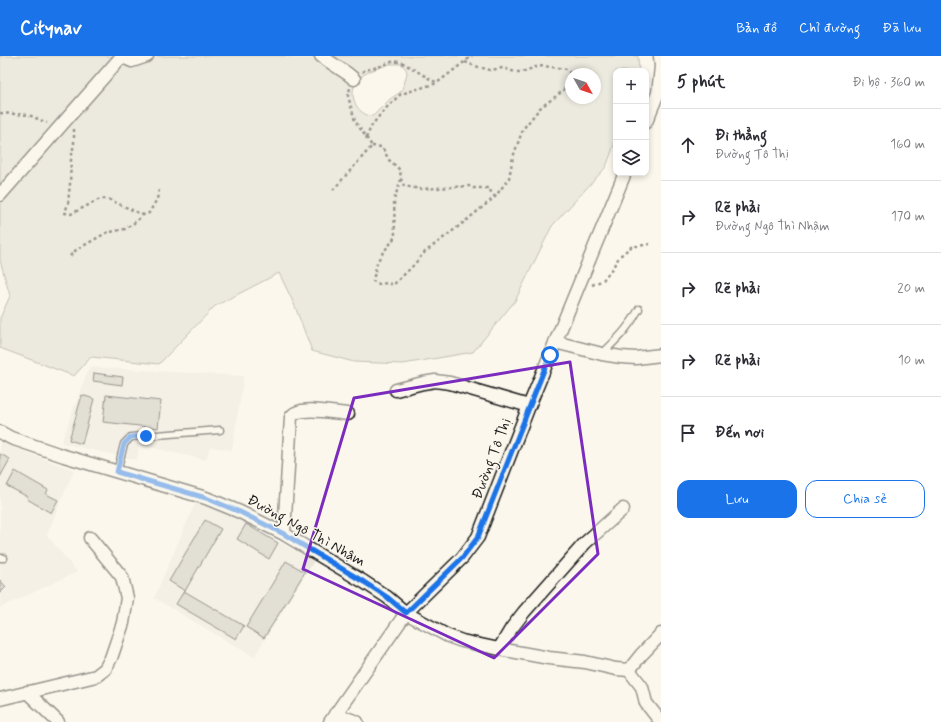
<!DOCTYPE html>
<html lang="vi">
<meta charset="utf-8">
<style>
body{margin:0;font-family:Mynerve,sans-serif;background:#f7f7f7;color:#2b2b33}
.controls{position:absolute;right:12px;top:12px;display:grid;overflow:hidden;border-radius:8px;box-shadow:0 2px 6px #0003}
.controls button{width:36px;height:36px;display:grid;place-items:center;padding:0;border:0;border-bottom:1px solid #e1e1e2;background:#fff;color:#2b2b33;font:20px sans-serif}
.compass{position:absolute;left:565px;top:12px;width:36px;height:36px;border-radius:50%;background:#fff;box-shadow:0 2px 6px #0003;rotate:130deg}
.stop{position:absolute;width:12px;height:12px;margin:-9px;border:3px solid #1a73e8;border-radius:50%;background:#fff}
.stop.end{background:#1a73e8;border-color:#fff;box-shadow:0 1px 4px #0008}
.list{margin:0;padding:0;list-style:none}
h2{display:flex;justify-content:space-between;align-items:center;height:52px;margin:0;padding:0 16px;font-size:17px}
h2 small{font-size:13px;font-weight:400;color:#7c7c81}
.list li{display:grid;grid-template-columns:26px 1fr auto;gap:12px;align-items:center;box-sizing:border-box;height:72px;padding:0 16px;border-top:1px solid #e1e1e2}
.list b{display:block;font-size:15px;white-space:nowrap}
.list p{margin:0;font-size:13px;white-space:nowrap;color:#7c7c81}
.list em{font-size:13px;font-style:normal;color:#7c7c81}
.actions{display:flex;gap:8px;padding:12px 16px}
.actions a{flex:1;padding:9px 0;border:1px solid #1a73e8;border-radius:12px;text-align:center;font-size:14px;color:#1a73e8}
.actions .main{background:#1a73e8;color:#fff}
.icon{flex:none;width:22px;height:22px;fill:none;stroke:currentColor;stroke-width:2;stroke-linecap:round;stroke-linejoin:round}
.map{position:relative;flex:none;width:661px;height:666px;overflow:hidden}
header{display:flex;align-items:center;gap:24px;box-sizing:border-box;height:56px;padding:0 20px;background:#1a73e8;color:#fff}
header strong{font-size:19px}
nav{display:flex;gap:22px;margin-inline-start:auto;font-size:14px}
main{display:flex}
aside{flex:1;background:#fff}
.map>svg:first-child{display:block}
</style>
<header>
<strong>Citynav</strong>
<nav><a>Bản đồ</a><a>Chỉ đường</a><a>Đã lưu</a></nav>
</header>
<main>
<div class="map">
<svg width="661" height="666" viewBox="0 0 661 666">
<rect width="100%" height="100%" fill="#fbf7ec"/>
<filter id="ink" filterUnits="userSpaceOnUse"><feTurbulence type="fractalNoise" baseFrequency=".025" numOctaves="2"/><feDisplacementMap in="SourceGraphic" scale="8" xChannelSelector="R" yChannelSelector="G"/><feConvolveMatrix kernelMatrix="1 2 1 2 8 2 1 2 1" color-interpolation-filters="sRGB"/></filter>
<g filter="url(#ink)">
<path fill="#eae6dc" d="M89 311 244 320 232 394 210 391 206 404 139 389 137 404 61 387Z
M0 384 15 392 74 414 47 479 77 516 0 552Z
M196 445 233 460 314 505 254 601 154 542Z"/>
<path fill="#dad7ce" stroke="#7b7a75" fill-rule="evenodd" d="M0 0H638L639 15H616V84L606 111 552 170 515 245 473 296 403 308 354 306 312 295 294 248 279 217 215 250 159 308 91 301 74 320 0 292V262L10 240 0 204ZM390 8H401L406 13 407 17 403 33 399 37 390 43 373 60C357 60 347 38 357 25 365 15 379 12 390 8ZM571 18H595V42H571Z"/>
<path fill="#c3c0b8" stroke="#1c1c1c" d="M94 317 123 321 122 329 93 325Z
M82 339 94 343 82 388 69 384Z
M106 339 161 345 158 372 103 366Z
M0 398 10 403 0 421Z
M15 415 48 434 46 438 58 444 51 457 27 443 28 441 7 430Z
M205 464 221 473 185 535 169 525Z
M246 468 278 487 269 503 237 483Z
M286 505 305 516 264 582 246 571Z
M0 524 6 531 0 537Z
M184 535 244 570 236 583 176 548Z"/>
<g fill="none" stroke-linecap="round" stroke-linejoin="round">
<defs>
<path id="lane" d="M602 298C617 283 629 272 639 253
M117 416 124 388 131 381 220 374
M0 502H4"/>
<path id="street" d="M123 0 125 2 132 5 147 0
M321 0 348 18 354 23
M646 66 658 37 661 11 660 0
M0 139 122 0
M555 286 602 298 621 301 636 302 661 299
M396 334 423 327 435 325 450 327 529 350
M0 376 11 382 64 400 206 442 240 456 284 478 364 526 387 541 406 557 448 580 462 585 499 593 549 602 585 606 616 613 629 614 642 631 646 647 661 666
M284 478 291 361C292 360 294 357 296 357 308 351 335 357 348 358
M499 593 511 573 524 556 585 487 623 453
M629 614 641 599 661 578
M27 636 58 666
M0 643 96 620 105 613 111 602 123 567 127 542 122 521 90 482
M335 658 357 666
M330 666 406 557 462 502 478 481 529 350 625 117"/>
</defs>
<use href="#lane" stroke="#1c1c1c" stroke-width="9"/>
<use href="#street" stroke="#1c1c1c" stroke-width="15"/>
<path stroke="#1c1c1c" stroke-width="2.5" stroke-dasharray="3 3" stroke-linecap="butt" d="M465 6 475 10 490 14 503 12 515 16H522L536 11 543 10 567 13 571 19
M362 16 365 14 378 11 394 5 403 7 437 27
M0 57 29 59 47 67
M74 73V87L71 104 70 128 68 147 65 157 71 158 100 143H108L143 159
M366 82 372 69 380 59 390 48 401 38 437 27 472 0
M372 90 382 91 389 104 400 114 401 123 404 130 421 133 469 130 473 132H488L495 141
M401 123 394 144 395 180C392 187 386 192 382 198 376 206 375 216 373 225L379 228 388 227 393 229 411 212 425 196 463 167 495 141 509 122 513 101 523 73 540 52 563 35 571 24
M333 134 372 90 355 65 348 40 350 32
M70 200 76 194 99 181 106 177 125 173 134 167 143 159 149 157 157 143 159 134
M592 229 603 224 611 214 620 200 631 191 650 188"/>
<use href="#lane" stroke="#fbf7ec" stroke-width="6"/>
<use href="#street" stroke="#fbf7ec" stroke-width="12"/>
</g>
</g>
<g fill="none" stroke-linecap="round" stroke-linejoin="round" filter="url(#ink)">
<path stroke="#1a73e8" stroke-width="5" d="M146 380 131 381 124 388 117 416 206 442 240 456 284 478 364 526 387 541 406 557 462 502 478 481 550 299"/>
</g>
<path d="M0 0H661V666H0ZM570 306 598 498 494 602 303 513 354 342Z" fill="#fbf7ec" fill-opacity=".55" fill-rule="evenodd"/>
<path fill="none" stroke="#7b2cbf" stroke-width="3" stroke-linejoin="round" d="M570 306 598 498 494 602 303 513 354 342Z"/>
<g text-anchor="middle" dominant-baseline="central" stroke-width="3" stroke-linejoin="round" paint-order="stroke">
<g font-size="15" fill="#1c1c1c" stroke="#fbf7ec">
<text transform="translate(492 403) rotate(-69)">Đường Tô Thị</text>
<text transform="translate(306 475) rotate(29)">Đường Ngô Thì Nhậm</text>
</g>
</g>
</svg>
<div class="controls">
<button>+</button>
<button>−</button>
<button><svg class="icon" aria-label="layers" viewBox="0 0 24 24"><path d="M12 4l9 5-9 5-9-5zM3 14l9 5 9-5"/></svg></button>
</div>
<svg class="compass" viewBox="-18 -18 36 36"><path d="M0-13l5 13h-10z" fill="#e53935"/><path d="M0 13l5-13h-10z" fill="#7c7c81"/></svg>
<div class="stop" style="left:550px;top:299px"></div>
<div class="stop end" style="left:146px;top:380px"></div>
</div>
<aside>
<h2>5 phút<small>Đi bộ · 360 m</small></h2>
<ul class="list">
<li><svg class="icon" aria-label="ahead" viewBox="0 0 24 24"><path d="M12 20V5M6 11l6-6 6 6"/></svg><div><b>Đi thẳng</b><p>Đường Tô Thị</p></div><em>160 m</em></li>
<li><svg class="icon" aria-label="right" viewBox="0 0 24 24"><path d="M7 20v-9h11M14 6l5 5-5 5"/></svg><div><b>Rẽ phải</b><p>Đường Ngô Thì Nhậm</p></div><em>170 m</em></li>
<li><svg class="icon" aria-label="right" viewBox="0 0 24 24"><path d="M7 20v-9h11M14 6l5 5-5 5"/></svg><div><b>Rẽ phải</b></div><em>20 m</em></li>
<li><svg class="icon" aria-label="right" viewBox="0 0 24 24"><path d="M7 20v-9h11M14 6l5 5-5 5"/></svg><div><b>Rẽ phải</b></div><em>10 m</em></li>
<li><svg class="icon" aria-label="arrive" viewBox="0 0 24 24"><path d="M6 21V4h12l-3 4 3 4H6"/></svg><div><b>Đến nơi</b></div></li>
</ul>
<div class="actions"><a class="main">Lưu</a><a>Chia sẻ</a></div>
</aside>
</main>
